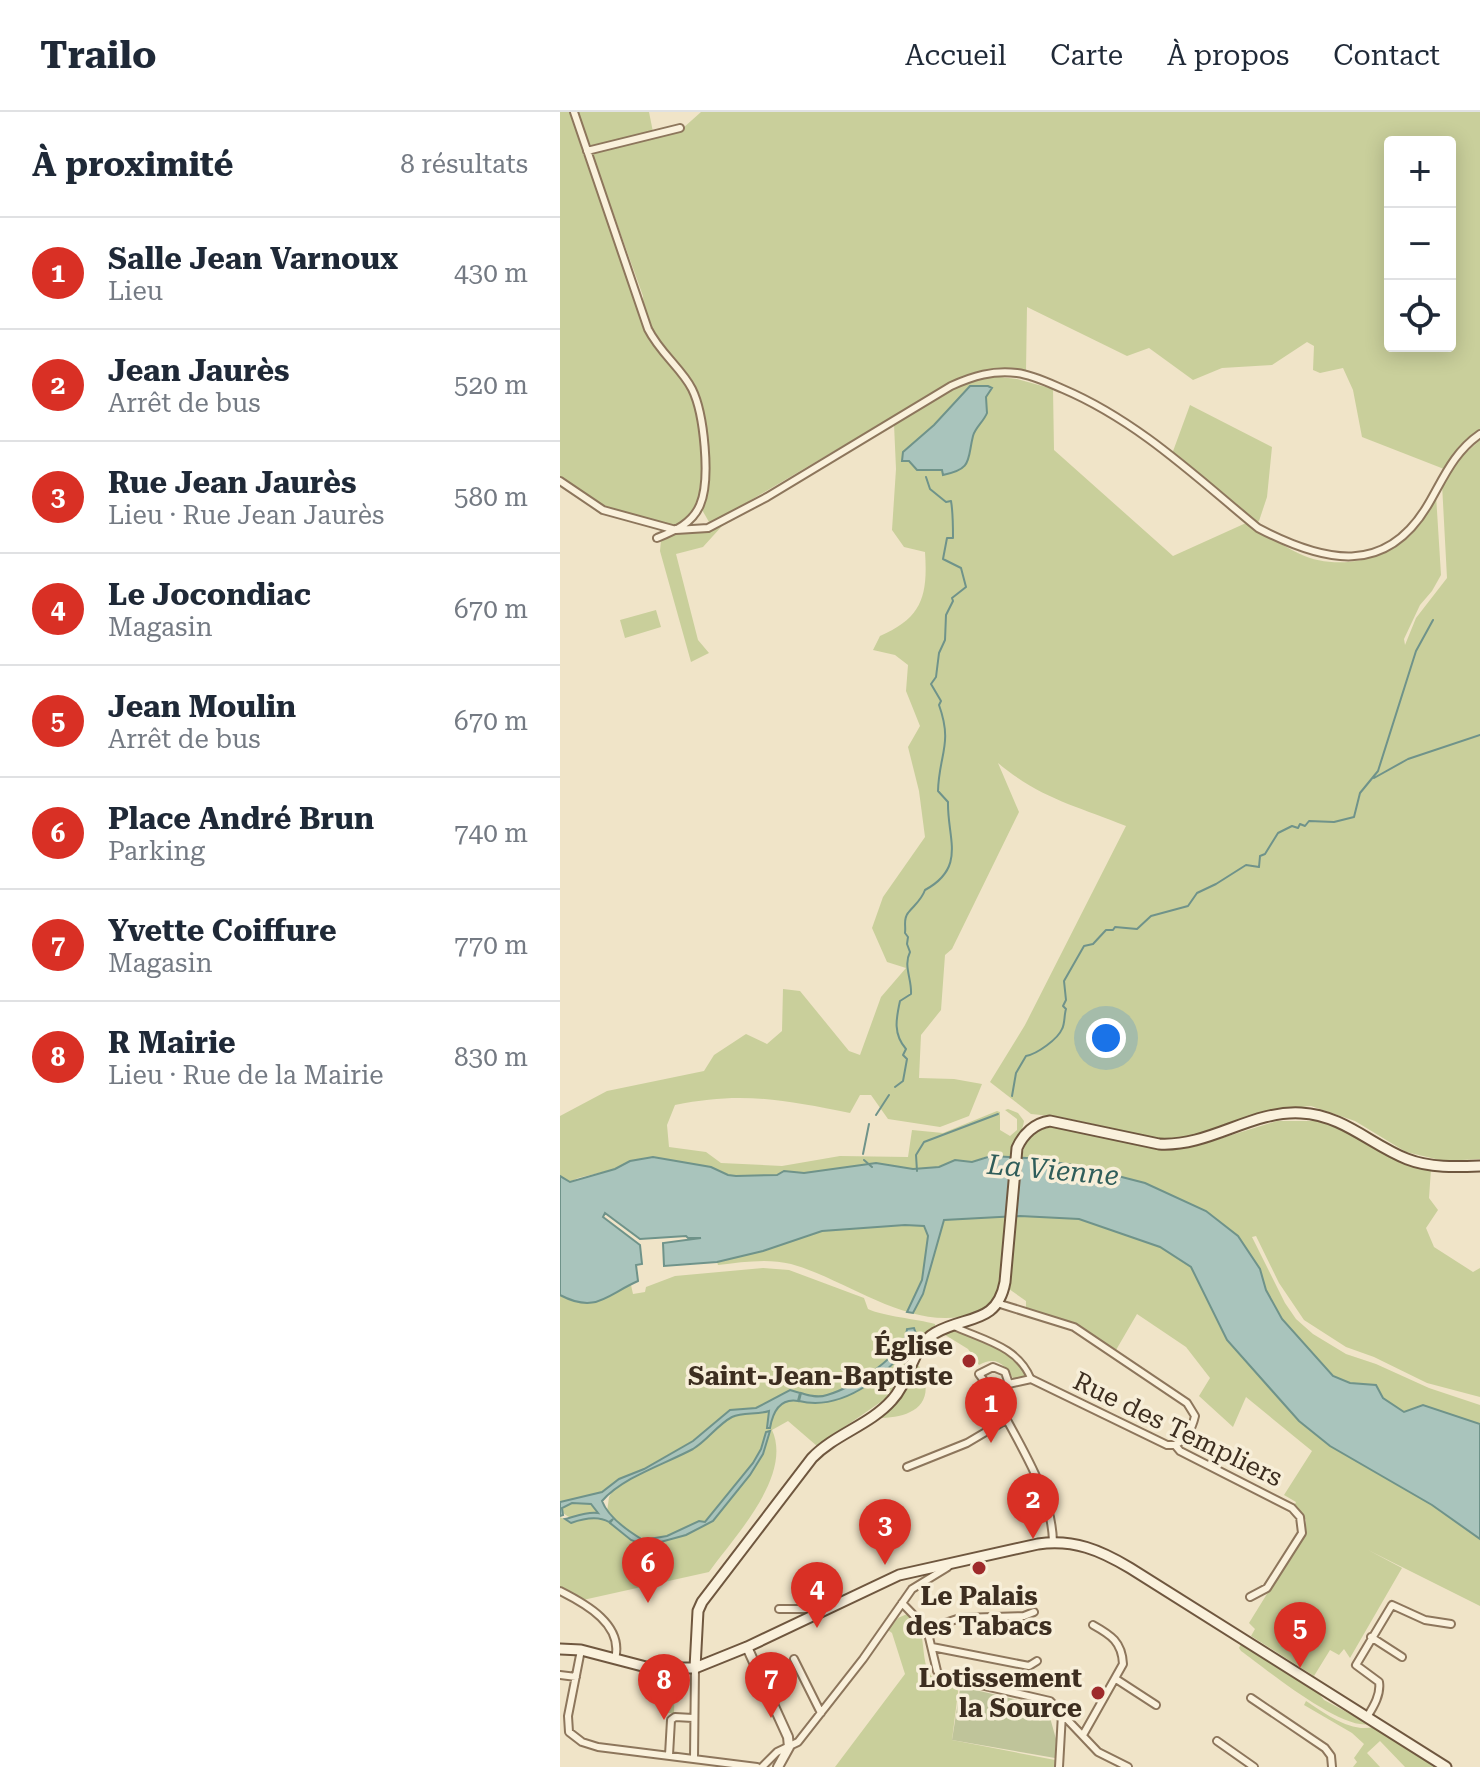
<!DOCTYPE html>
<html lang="fr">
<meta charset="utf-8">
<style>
body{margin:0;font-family:"Roboto Serif",serif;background:#f6f6f7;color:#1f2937}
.controls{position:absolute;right:24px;top:24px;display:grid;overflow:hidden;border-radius:8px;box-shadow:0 4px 20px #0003}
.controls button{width:72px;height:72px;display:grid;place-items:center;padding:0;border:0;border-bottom:2px solid #e0e1e3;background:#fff;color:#1f2937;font:40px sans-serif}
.you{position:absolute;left:546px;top:926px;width:28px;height:28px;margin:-20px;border:6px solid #fff;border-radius:50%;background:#1a73e8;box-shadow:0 0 0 12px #1a73e833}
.badge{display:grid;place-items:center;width:52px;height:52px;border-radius:50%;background:#d93025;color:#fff;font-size:26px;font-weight:700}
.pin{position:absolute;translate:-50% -66px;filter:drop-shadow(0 2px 4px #0008)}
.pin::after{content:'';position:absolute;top:42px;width:28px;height:24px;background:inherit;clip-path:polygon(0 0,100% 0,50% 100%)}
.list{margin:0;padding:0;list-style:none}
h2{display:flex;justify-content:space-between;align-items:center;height:104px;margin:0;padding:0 32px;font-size:34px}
h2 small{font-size:26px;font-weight:400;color:#747a83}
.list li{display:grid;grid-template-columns:52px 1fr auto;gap:24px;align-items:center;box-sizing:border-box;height:112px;padding:0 32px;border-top:2px solid #e0e1e3}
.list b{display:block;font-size:30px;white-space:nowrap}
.list p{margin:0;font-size:26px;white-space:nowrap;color:#747a83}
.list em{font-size:26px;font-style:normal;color:#747a83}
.icon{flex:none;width:44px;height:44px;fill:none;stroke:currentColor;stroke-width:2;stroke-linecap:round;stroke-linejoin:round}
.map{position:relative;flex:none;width:920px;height:1655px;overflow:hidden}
header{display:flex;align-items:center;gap:48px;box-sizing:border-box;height:112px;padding:0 40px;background:#fff;border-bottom:2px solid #e0e1e3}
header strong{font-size:38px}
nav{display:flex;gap:44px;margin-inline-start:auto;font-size:28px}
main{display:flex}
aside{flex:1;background:#fff}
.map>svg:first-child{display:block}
</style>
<header>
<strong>Trailo</strong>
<nav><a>Accueil</a><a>Carte</a><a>À propos</a><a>Contact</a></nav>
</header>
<main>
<aside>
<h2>À proximité<small>8 résultats</small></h2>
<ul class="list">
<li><span class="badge">1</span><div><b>Salle Jean Varnoux</b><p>Lieu</p></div><em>430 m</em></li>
<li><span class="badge">2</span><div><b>Jean Jaurès</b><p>Arrêt de bus</p></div><em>520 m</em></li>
<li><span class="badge">3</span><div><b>Rue Jean Jaurès</b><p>Lieu · Rue Jean Jaurès</p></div><em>580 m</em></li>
<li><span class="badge">4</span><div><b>Le Jocondiac</b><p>Magasin</p></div><em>670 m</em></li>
<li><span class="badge">5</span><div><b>Jean Moulin</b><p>Arrêt de bus</p></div><em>670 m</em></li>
<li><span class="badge">6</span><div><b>Place André Brun</b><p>Parking</p></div><em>740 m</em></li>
<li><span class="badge">7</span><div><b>Yvette Coiffure</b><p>Magasin</p></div><em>770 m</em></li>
<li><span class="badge">8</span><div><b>R Mairie</b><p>Lieu · Rue de la Mairie</p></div><em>830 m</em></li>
</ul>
</aside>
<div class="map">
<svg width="920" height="1655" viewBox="0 0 920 1655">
<rect width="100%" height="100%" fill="#f0e4c8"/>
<path fill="#c9cf9b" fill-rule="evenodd" d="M0 0H11L85 218 83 184 17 0H89L94 25 122 17 141 0H920V320L894 343 884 357 802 325 793 278 783 256 760 261 753 258 754 234 747 230 712 253 662 256 633 268 589 236 567 244 467 195 466 259 428 257 388 272 157 408 149 410 141 396 146 351 142 355 140 384 134 397 125 409 115 414 57 400 40 393 0 365ZM830 30H890V234H830Z
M431 264 457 267 493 277 494 338 613 444 686 411C703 421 721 433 740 442 778 460 832 448 858 415 866 406 870 393 876 383L881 463 872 479 860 493 844 527 845 533 856 506 887 466 882 372 892 354 920 328V1047L884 1049 846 1040 795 1009 751 994 710 998 636 1023 602 1027 501 1005 471 1002 430 970 465 913 566 714C517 694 481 687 438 651L459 700 392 837 385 843 381 898 361 923 359 966 394 967 422 972 409 1004 380 1015 328 1007 311 983H300L290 1001C224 988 182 979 115 993L107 1013 109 1035 146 1040 161 1051 222 1054 280 1044 348 1045 352 1018 383 1021 437 999 440 1000V1018L450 1024 457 1018V1007L445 998 448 997 458 1001 464 1009C462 1023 453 1032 450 1046L428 1044 412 1050 395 1048 379 1055 353 1057 316 1051 244 1061 224 1059 217 1063 176 1064 168 1063 151 1055 93 1045 70 1049 55 1057 18 1066 10 1070 0 1064V1004L47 979 144 959 154 943 186 922 207 932 222 919 223 877 240 879 289 939 300 943 321 885 346 856 327 850 312 816 323 785 365 725 359 679 348 635 360 614 346 579 348 553 335 543 313 538 320 524C362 506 368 484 365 440L344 435 332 418 336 357 334 312 405 271Z
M630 293 712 335 707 385 699 409 696 411 612 342Z
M162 414 143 435 116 442 138 528 149 541 131 550 100 439 101 428 114 421Z
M96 498 101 515 65 526 60 508Z
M717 1009H766L871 1057 869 1086 878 1098 866 1116 874 1135 913 1160 920 1156V1285L867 1271 814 1245 786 1235 744 1208 719 1171 696 1124 692 1125 725 1191 736 1207 753 1222 786 1242 816 1252 869 1276 920 1293V1312L863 1293 844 1300 823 1286 816 1273 790 1271 773 1264 722 1207 706 1178 700 1157 612 1084 585 1071 462 1046C465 1023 481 1014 503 1014L600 1037 633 1035Z
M445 1104C444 1125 447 1172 436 1189 432 1195 423 1199 416 1201 354 1223 289 1168 231 1152 208 1146 182 1150 158 1153L157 1150 203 1139 262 1119 345 1113 364 1114 383 1108Z
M455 1104 519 1107 600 1135 631 1155 667 1228 739 1309 770 1334 872 1393 920 1427V1494L808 1438 842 1456 790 1546 784 1537 779 1543 770 1538 754 1564 691 1524 695 1517 689 1511 745 1420 746 1408 734 1394 736 1390 724 1383 752 1339 686 1285 673 1315 639 1284 650 1266 626 1235 577 1202 556 1238 513 1210 466 1197V1189L449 1177Z
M203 1156 229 1158 304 1186 308 1197C322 1204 357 1207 375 1212V1214C351 1233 344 1264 325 1287L257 1334 228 1309 212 1318C233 1364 174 1425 149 1460L23 1488 0 1475V1405L11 1411 20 1406 46 1408 49 1385 58 1369 42 1380 38 1401C19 1399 14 1415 0 1397V1183C34 1201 41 1185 71 1173L73 1182 85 1180 86 1175 115 1164Z
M392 1219C420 1227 447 1235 466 1259L464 1265 454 1268C446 1253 436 1243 419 1253L408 1237 382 1221Z
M357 1252C363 1258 364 1261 365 1269 371 1301 338 1307 313 1306Z
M347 1502 356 1510 365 1522 362 1526C365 1544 363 1566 383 1571L387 1568 399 1572 392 1628 495 1648V1655H275L345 1562 332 1521 328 1518 338 1506Z
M681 1532 757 1579 764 1588 809 1612C780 1618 706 1557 681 1539L679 1536Z
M115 1562 114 1601H104L111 1563Z
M746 1589C765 1601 790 1621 814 1615L876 1655H845L820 1629 807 1641 820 1655H793L797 1650 794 1646 804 1632 792 1621 744 1593Z"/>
<path fill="#bfc49a" d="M407 1576 487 1595 496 1627 495 1646 392 1628 400 1577Z"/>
<path fill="#a9c4bc" stroke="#6f938a" stroke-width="2" d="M410 274H428L432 276 426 285 427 301C424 309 415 316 413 324 407 348 413 357 383 363L382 358H357L349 349H342L343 340 374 313Z
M431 1044 467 1046 519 1054 585 1071 646 1099 678 1124 700 1157 706 1178 722 1207 773 1264 790 1271 816 1273 823 1286 844 1300 863 1293 920 1312V1427L872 1393 770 1334 739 1309 667 1228 631 1155 600 1135 519 1107 460 1104 384 1108 363 1182 353 1201 347 1200 362 1168 368 1124 364 1114 345 1113 262 1119 203 1139 157 1150 104 1154 103 1131 141 1126H128L126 1124 80 1127 45 1101 43 1105 80 1133 82 1152 76 1153 78 1169C46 1183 36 1202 0 1183V1064L10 1070 55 1057 70 1049 93 1045 151 1055 168 1063 176 1064 217 1063 224 1059 244 1061 316 1051 353 1057 379 1055 395 1048 412 1050Z
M354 1216 356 1222C333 1259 286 1300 239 1289L241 1281C250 1284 258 1286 267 1283 293 1276 346 1242 347 1217Z
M230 1278 240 1281 238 1289C220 1286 213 1299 210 1316H207L209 1299C197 1303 183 1300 172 1305 157 1313 148 1328 133 1337 105 1352 63 1365 42 1389 48 1405 68 1419 83 1428L107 1424 139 1409 145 1410 193 1351 201 1337 206 1320 210 1319 203 1342 190 1363 153 1409 126 1423 86 1434 71 1428 50 1411 53 1407 49 1410C37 1403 22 1407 11 1411L5 1407C14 1405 27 1399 38 1401L31 1392 12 1391 2 1396 3 1403 0 1404V1390L42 1380 59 1367 84 1357 133 1329 170 1298 196 1296Z"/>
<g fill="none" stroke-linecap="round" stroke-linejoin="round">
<path stroke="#6f938a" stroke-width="2" d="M814 666 848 647 920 623
M335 975 343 969 347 947 343 943 346 937C333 922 336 907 340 889L351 882C352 867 343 854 350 840L347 832 348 825 345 821C346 813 343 807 348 801 354 793 361 789 365 778 407 755 387 726 388 690L378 679C379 642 393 632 379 593L381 589 371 572 376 565 379 541 385 528 386 503 393 489 392 486 406 475 401 456 383 447 387 426H393C393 416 393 400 391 389L386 390 370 377 366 365
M452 984 456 961 466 944C477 942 498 927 502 917 505 912 504 903 506 897L503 894 506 888 504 869 524 834 533 832 546 818H553L555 815 577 817 591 804 628 794 637 781 656 772 686 753 699 755 700 744 705 742 718 721 732 714 738 716 740 712 745 714 749 709 774 710 794 705 800 681 818 659 856 539 873 508
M316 1003 329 983
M303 1042 309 1012
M304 1048 312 1055
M357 1059 356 1043 364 1030 438 1002"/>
<defs>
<path id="pedestrian" d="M393 1214C423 1228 458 1234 471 1267"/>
<path id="minor" d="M14 0 88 217C100 241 122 257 132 277 144 301 151 368 140 393 132 412 114 419 97 426
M27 39 120 16
M0 369 43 398 116 418 148 416 207 385 391 274C413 264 433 258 457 261 473 263 489 271 503 277 578 309 636 365 698 416 763 450 826 466 869 391 884 365 894 340 920 322
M440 1192 514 1215 627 1291 635 1304C632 1317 627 1327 615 1333
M436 1285 419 1262 433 1255 445 1260 449 1272
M347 1355 407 1331 446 1308
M493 1430C492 1380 459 1333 437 1289L439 1278 444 1273 471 1267 607 1333H615L620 1339 732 1396 740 1405 742 1421 707 1476 690 1485
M0 1479C26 1492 64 1513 55 1547
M342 1491 367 1517 377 1559 381 1564 490 1589 502 1602 499 1655
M219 1497H249L258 1501
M367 1517 400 1506 464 1504 474 1500
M811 1525 842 1545
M372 1535 469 1554 477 1549
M21 1538 8 1604 9 1620 22 1630 38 1635 197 1655
M234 1547 261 1601
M0 1563 16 1565
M556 1567 596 1593
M691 1586 765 1636 771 1644 772 1655
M502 1602 538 1640 568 1655
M807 1605C814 1594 821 1582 819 1570L796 1553 832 1493 865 1508 891 1512
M523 1623 563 1552C562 1530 551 1523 533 1513
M657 1629 694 1655
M109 1643 111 1608 115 1605 133 1606
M134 1646 135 1556
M202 1655 217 1640 238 1630 303 1547 352 1477 388 1455V1451"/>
<path id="tertiary" d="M187 1535 228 1625 229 1635 218 1655"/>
<path id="secondary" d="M0 1537 21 1538 90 1556H135L187 1535 339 1463 478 1432C514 1427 540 1438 570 1456L886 1655
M135 1556 138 1499 142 1490 252 1346C275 1322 310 1313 332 1288 350 1269 352 1234 375 1221 406 1203 437 1213 445 1170L457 1036C463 1022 475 1011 490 1009L599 1032C650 1035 691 998 741 1001 783 1003 811 1033 847 1047 870 1056 896 1055 920 1054"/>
</defs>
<use href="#pedestrian" stroke="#8d765c" stroke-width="9"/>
<use href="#minor" stroke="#8d765c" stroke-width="10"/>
<use href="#tertiary" stroke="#8d765c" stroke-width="12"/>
<use href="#secondary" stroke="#6f573f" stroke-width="13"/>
<use href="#pedestrian" stroke="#faf1dc" stroke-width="5"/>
<use href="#minor" stroke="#faf1dc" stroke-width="6"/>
<use href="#tertiary" stroke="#faf1dc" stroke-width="8"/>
<use href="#secondary" stroke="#faf1dc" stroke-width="9"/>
</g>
<g fill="#9e2a2b" stroke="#f7eed8" stroke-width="3">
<circle cx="409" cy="1249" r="8"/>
<circle cx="419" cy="1456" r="8"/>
<circle cx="538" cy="1581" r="8"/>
</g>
<g text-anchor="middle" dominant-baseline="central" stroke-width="7" stroke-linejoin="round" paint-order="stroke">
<g font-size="26" font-weight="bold" fill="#3d2e20" stroke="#f7eed8" text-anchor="end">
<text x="393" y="1234">Église<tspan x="393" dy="30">Saint-Jean-Baptiste</tspan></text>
<text x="419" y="1484" text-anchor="middle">Le Palais<tspan x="419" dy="30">des Tabacs</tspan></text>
<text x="522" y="1566">Lotissement<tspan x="522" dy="30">la Source</tspan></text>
</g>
<g font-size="26" fill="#3d2e20" stroke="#f7eed8">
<text transform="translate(618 1317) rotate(26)">Rue des Templiers</text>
</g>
<g font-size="28" font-style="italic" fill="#2f5d5a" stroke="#f7eed8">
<text transform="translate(493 1058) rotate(5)">La Vienne</text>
</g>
</g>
</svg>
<div class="controls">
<button>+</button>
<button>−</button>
<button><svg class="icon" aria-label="locate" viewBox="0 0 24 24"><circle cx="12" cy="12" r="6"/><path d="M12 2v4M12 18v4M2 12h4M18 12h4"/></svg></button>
</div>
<div class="you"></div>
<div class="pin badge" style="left:431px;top:1331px">1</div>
<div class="pin badge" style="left:473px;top:1427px">2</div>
<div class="pin badge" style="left:325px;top:1453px">3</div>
<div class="pin badge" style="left:257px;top:1516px">4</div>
<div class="pin badge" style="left:740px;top:1556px">5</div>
<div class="pin badge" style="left:88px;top:1491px">6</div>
<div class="pin badge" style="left:211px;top:1606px">7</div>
<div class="pin badge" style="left:104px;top:1608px">8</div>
</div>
</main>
